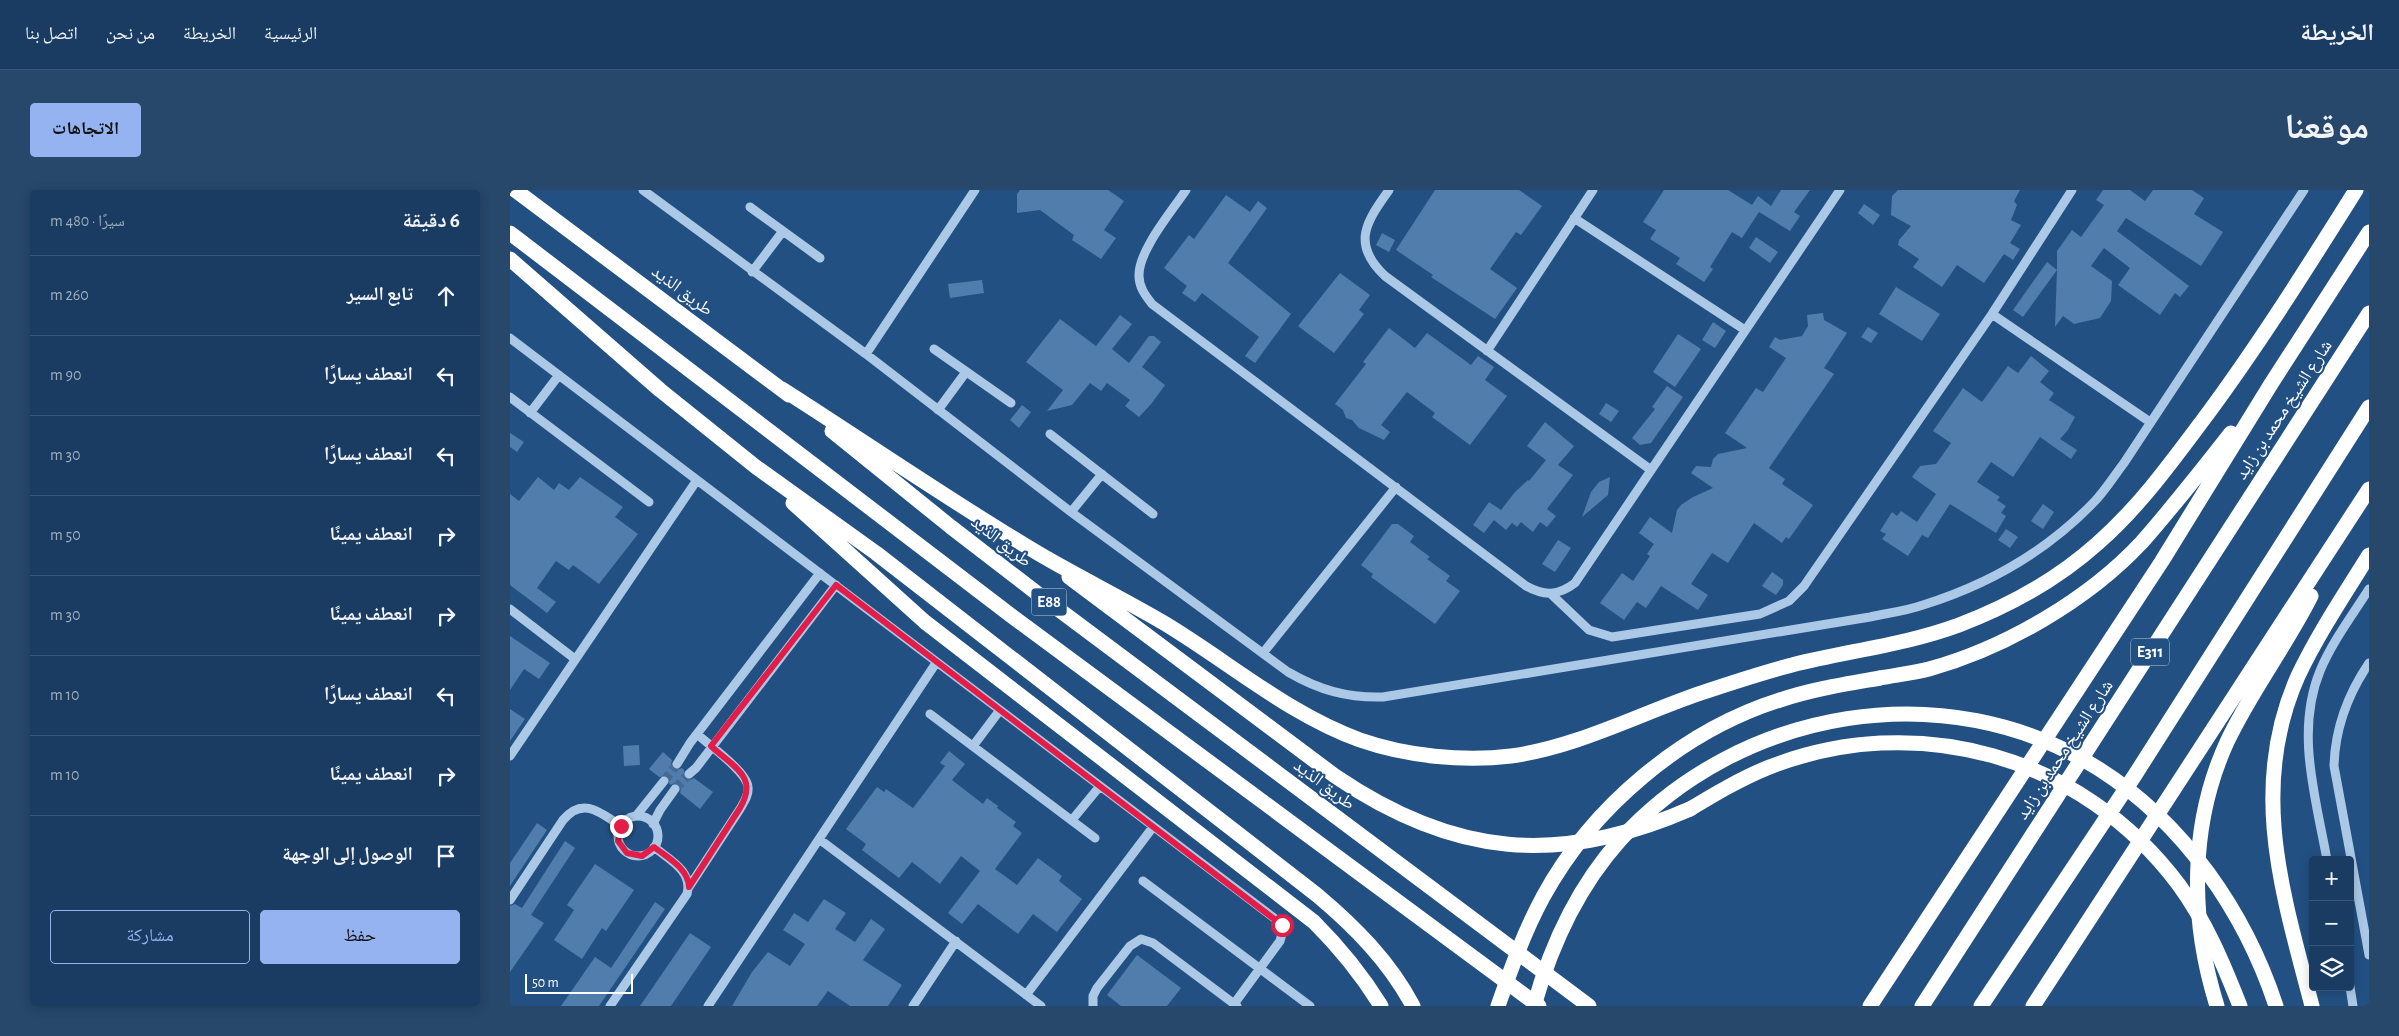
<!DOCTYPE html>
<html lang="ar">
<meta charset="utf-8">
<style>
body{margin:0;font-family:"Alegreya Sans","Noto Naskh Arabic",sans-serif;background:#27476b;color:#f1f3f6;direction:rtl}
.controls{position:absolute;right:15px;bottom:15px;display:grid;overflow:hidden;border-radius:5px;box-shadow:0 2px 12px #0003}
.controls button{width:45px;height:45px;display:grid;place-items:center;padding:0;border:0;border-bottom:1px solid #385677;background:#1a3c62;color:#f1f3f6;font:25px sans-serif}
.scale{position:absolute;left:15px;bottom:12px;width:108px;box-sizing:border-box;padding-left:5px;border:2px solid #fff;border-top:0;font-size:14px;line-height:18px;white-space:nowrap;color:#fff;-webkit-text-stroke:4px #235082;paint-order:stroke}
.stop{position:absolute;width:15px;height:15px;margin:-11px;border:4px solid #e11d48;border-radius:50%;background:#fff}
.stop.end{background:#e11d48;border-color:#fff;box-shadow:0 1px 5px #0008}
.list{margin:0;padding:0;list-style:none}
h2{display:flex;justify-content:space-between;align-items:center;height:65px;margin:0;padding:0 20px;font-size:21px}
h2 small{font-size:16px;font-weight:400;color:#9fadbe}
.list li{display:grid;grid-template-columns:32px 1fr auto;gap:15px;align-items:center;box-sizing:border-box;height:80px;padding:0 20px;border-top:1px solid #385677}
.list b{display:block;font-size:19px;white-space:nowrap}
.list em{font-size:16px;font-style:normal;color:#9fadbe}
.actions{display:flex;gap:10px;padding:15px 20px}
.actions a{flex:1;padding:11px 0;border:1px solid #95b2f1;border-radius:5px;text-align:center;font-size:18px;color:#95b2f1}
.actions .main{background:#95b2f1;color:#111}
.icon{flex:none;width:28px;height:28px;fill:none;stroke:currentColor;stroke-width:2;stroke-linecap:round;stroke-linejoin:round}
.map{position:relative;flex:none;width:1859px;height:816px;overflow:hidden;direction:ltr;border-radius:5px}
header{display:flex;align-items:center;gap:30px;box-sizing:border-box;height:70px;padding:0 25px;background:#1a3c62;border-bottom:1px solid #385677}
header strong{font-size:24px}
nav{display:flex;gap:28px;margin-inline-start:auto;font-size:18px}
.intro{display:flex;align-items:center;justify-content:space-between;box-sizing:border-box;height:120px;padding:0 30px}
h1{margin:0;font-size:35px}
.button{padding:12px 22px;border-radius:5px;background:#95b2f1;color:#111;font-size:18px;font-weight:700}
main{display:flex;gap:30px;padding:0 30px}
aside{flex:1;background:#1a3c62;border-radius:5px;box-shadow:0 2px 12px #0003}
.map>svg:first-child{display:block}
</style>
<header>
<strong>الخريطة</strong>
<nav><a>الرئيسية</a><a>الخريطة</a><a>من نحن</a><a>اتصل بنا</a></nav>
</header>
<div class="intro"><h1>موقعنا</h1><a class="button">الاتجاهات</a></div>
<main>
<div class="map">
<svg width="1859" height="816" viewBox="0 0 1859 816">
<rect width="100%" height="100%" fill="#235082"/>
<path fill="#507dac" d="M510 0H598L614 11 594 40 606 48 591 69 562 50 564 45 530 20 507 23V4Z
M925 0H1009L1032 16 1011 45 1006 42 980 79 1007 98 985 129 921 87 923 85 886 60Z
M1154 0H1218L1242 15 1248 6 1261 16 1271 0H1300L1284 22 1290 26 1280 41 1249 22 1232 48 1222 42 1200 77 1203 79 1194 92 1166 74 1170 68 1140 49 1146 40 1133 32Z
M1388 0H1510L1504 11 1507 15 1501 30 1511 35 1500 53 1510 59 1503 70 1494 64 1474 93 1447 75 1432 97 1403 77 1409 69 1388 55 1389 50 1401 36 1381 25 1382 6Z
M1593 0H1620L1635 11 1643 0H1682L1694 8 1684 24 1713 42 1691 76 1616 28 1607 41 1679 96 1670 107 1665 103 1650 125 1608 95 1620 78 1594 58 1581 76 1602 91 1601 111 1590 128 1564 134 1553 126 1545 137 1547 80 1513 127 1503 120 1537 72 1547 80V61L1562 40 1571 47 1594 15 1586 10Z
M716 5 740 22 748 11 757 18 718 73 781 124 745 173 735 166 749 147 692 103 685 112 672 103 677 96 654 78 679 45 684 49Z
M1354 14 1370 25 1363 35 1348 23Z
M872 43 885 50 879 62 866 55Z
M1246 47 1268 62 1260 73 1239 58Z
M830 83 860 105 849 120 854 124 824 163 788 136Z
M472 90 474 103 440 108 438 94Z
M1386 97 1430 124 1412 151 1369 124Z
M1313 123 1314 130 1337 143 1314 178 1324 184 1259 278 1275 289 1272 294 1303 315 1279 349 1276 347 1272 353 1244 333 1218 373 1202 363 1181 394 1198 405 1188 420 1151 396 1136 418 1127 412 1114 430 1090 413 1112 383 1123 391 1140 366 1137 364 1144 354 1129 343 1140 327 1162 343 1167 320 1171 315 1183 307 1203 298 1181 283 1186 276 1201 277 1203 269 1208 264 1237 258 1215 243 1246 198 1253 202 1276 168 1259 157 1265 147 1270 150 1292 146 1298 136 1297 125Z
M610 125 622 134 602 159 619 173 639 146H644L651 152 632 177 655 195 642 213 629 227 615 216 620 210 597 193 591 201 580 193 562 215 537 221 553 200 516 172 550 129 586 156Z
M1203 132 1216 141 1205 158 1192 150Z
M1358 137 1368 143 1361 153 1351 147Z
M879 138 905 158 917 143 961 175 968 166 984 177 975 190 997 206 960 255 922 227 925 223 897 202 871 235 880 242 874 250 849 238 842 230 836 228 833 220 825 214 856 174 853 172Z
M1168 144 1191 159 1165 197 1143 182Z
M1521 166 1539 181 1530 192 1544 203 1539 210 1565 227 1558 240 1550 249 1567 260 1561 269 1530 247 1503 287 1481 272 1467 292 1490 307 1487 310 1496 316 1491 323 1496 326 1486 343 1440 314 1418 348 1412 345 1398 366 1372 349 1376 344 1370 341 1382 322 1387 326 1391 321 1407 332 1426 304 1402 287 1410 276 1426 274 1441 253 1423 241 1453 198 1472 212 1498 176 1508 183Z
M1157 196 1173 207 1141 253 1130 255 1122 248 1145 219 1142 217Z
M1096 213 1109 221 1101 232 1089 224Z
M512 215 521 222 509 238 500 230Z
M1035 232 1064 256 1048 275 1063 285 1037 319 1046 326 1037 337 1030 332 1023 342 1011 332 1007 337 1002 333 996 340 984 330 974 343 963 335 979 312 991 320 1005 302 1018 290 1019 291 1036 270 1017 256Z
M0 243 14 252 7 262 0 257Z
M28 287 44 300 49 293 59 300 70 287 113 317 105 327 128 344 89 394 63 375 59 380 46 371 27 398 46 412 37 423 0 395V304L9 311Z
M1100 287 1098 305 1072 327 1081 302 1089 292Z
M1533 314 1544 322 1533 339 1521 331Z
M882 334H888L904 346 900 352 920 367 917 369 940 386 936 391 950 401 925 434 861 387 863 384 851 375Z
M1496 339 1508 347 1500 358 1488 350Z
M1048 350 1061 358 1045 382 1032 374Z
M1262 382 1273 390V395L1266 405 1252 396Z
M0 446 40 473 29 489 14 479 0 500Z
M0 519 15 529 0 551Z
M129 555 130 575 114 576 113 556Z
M439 561 455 574 442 590 473 614 477 608 488 616 487 618 506 632 503 636 512 643 485 679 507 695 528 668 552 686 549 691 572 709 547 742 523 724 508 744 468 714 452 734 438 723 470 681 451 666 430 694 402 672 389 688 352 660 356 654 336 639 367 597 374 602 376 599 403 618 435 576 430 573Z
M153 562 162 570 161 574 163 579 167 580 172 578 174 580 175 588 180 590 184 588 203 602 190 619 170 603 171 599 169 594 165 593 160 595 157 586 149 587 139 579Z
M27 633 37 640 0 696V673Z
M55 651 65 658 21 725 34 733 0 782V716L5 714 12 718Z
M85 674 124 700 96 741 92 738 72 769 44 750 64 720 57 715Z
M314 709 336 723 325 739 345 752 361 729 375 739 353 770 392 795 378 816H340L318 801 307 816H222L242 782 258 762 280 776 295 754 273 740 284 723 298 732Z
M145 712 155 719 89 816H51L85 767 101 778Z
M180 743 201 757 161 816H130Z
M627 765 671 798 657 816H611L597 805Z"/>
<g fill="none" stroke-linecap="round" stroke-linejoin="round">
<path stroke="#446a95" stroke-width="9" stroke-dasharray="9 4.5" stroke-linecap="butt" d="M154 591 167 574
M165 599 179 584"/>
<path stroke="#abc9e7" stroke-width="9" d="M133 0 356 164 561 322 778 482C809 500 837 508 873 507L1360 427C1378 423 1396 421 1413 415 1477 395 1537 361 1584 312 1595 301 1604 286 1614 273L1794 0
M676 0C662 21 628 61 629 86 629 97 635 105 642 114L1016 396C1034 406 1048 406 1065 393L1330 0
M879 0C856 32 841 54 875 86L1141 280
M240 17 310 68
M1064 28 1235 140
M242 82 273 41
M1482 124 1640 232
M0 148 768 731 773 740 770 751 724 814
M424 159 501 213
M977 161 1083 0
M356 164 465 0
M0 207 139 312
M428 220 456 182
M20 223 49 185
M540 244 643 324
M561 322 592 284
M1041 404 1079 440 1102 447 1250 424 1279 411 1294 396 1482 124 1562 0
M0 419 65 469
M753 463 886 297
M1859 473C1838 504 1825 538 1824 576L1859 765
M420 524 585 648
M463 556 490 520
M0 566 187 290
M167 574 180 553 310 383
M179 584 186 578 326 395
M126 626 154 591
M108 646a20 20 0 1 1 40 0a20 20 0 1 1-40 0Z
M562 630 590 596
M143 634 150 620 165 599
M309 649 531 816
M1817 670C1806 608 1785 542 1810 481 1822 452 1842 426 1859 399
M633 691 800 816
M179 697 230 619C234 612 239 605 238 597 237 582 199 555 187 544
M0 710 53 630C73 606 91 623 111 636
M1840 797 1843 816
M516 805 643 637
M100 816 177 704C183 681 160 670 144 657
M198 816 426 473
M403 816 446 751
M583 816V806L587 798 620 756 631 749 643 753 727 816"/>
<path stroke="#fff" stroke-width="15" d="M5 0 279 205
M0 43 503 427 1029 816
M0 69 150 200 246 277 366 363 807 705C845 737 879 771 903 816
M272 199C355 252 436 308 521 359 564 385 610 407 654 433 719 472 778 524 850 550 896 566 953 572 1001 566 1067 557 1129 524 1191 503 1221 493 1251 483 1282 475 1337 461 1395 455 1449 435 1499 416 1548 389 1588 353 1629 317 1660 274 1693 230 1748 156 1797 78 1846 0
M322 241 441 337 528 404 1079 816
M283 313 415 432 804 732C830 758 852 785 871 816
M559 387 825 586C944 667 1049 676 1180 619
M1370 488C1386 485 1403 483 1419 479 1495 458 1578 410 1632 352 1663 317 1692 280 1721 243
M1360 816 1652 371 1761 194 1859 42
M1412 816 1859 123
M1471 816 1625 585 1859 217
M1523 816 1859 299
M1707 816C1680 730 1679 635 1717 552 1741 501 1776 456 1801 406
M1802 816C1773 705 1738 598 1788 486 1808 444 1834 405 1859 365"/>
<path stroke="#fff" stroke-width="15" d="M1180 619C1205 604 1230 589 1257 578 1406 519 1572 565 1669 695 1696 732 1713 773 1730 816
M988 816C1001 779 1014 742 1033 707 1082 617 1172 541 1270 510 1303 499 1336 494 1370 488
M1024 816C1041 755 1068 697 1110 650 1230 518 1436 482 1589 579 1674 633 1735 722 1766 816"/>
</g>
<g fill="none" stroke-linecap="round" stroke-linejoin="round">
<path stroke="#e11d48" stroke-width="6" d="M111 636 108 651 117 663 132 666 144 657C158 668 178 678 179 697L230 618C249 586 223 577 201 556L326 395 772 735"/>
</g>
<g text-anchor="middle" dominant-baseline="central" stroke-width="4" stroke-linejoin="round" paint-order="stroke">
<g fill="#235082" stroke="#bdcada" stroke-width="1">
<rect x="521.5" y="398.5" width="35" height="27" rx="4"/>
<rect x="1621" y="448.5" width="38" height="27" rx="4"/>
</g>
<g font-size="16" font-weight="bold" fill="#fff">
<text x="539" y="412">E88</text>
<text x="1640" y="462">E311</text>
</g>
<g font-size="18" fill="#fff" stroke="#235082">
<text transform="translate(172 101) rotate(37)">طريق الذيد</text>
<text transform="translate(1774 220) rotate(-57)">شارع الشيخ محمد بن زايد</text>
<text transform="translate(491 352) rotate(38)">طريق الذيد</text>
<text transform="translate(1555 560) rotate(-57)">شارع الشيخ محمد بن زايد</text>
<text transform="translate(814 595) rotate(37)">طريق الذيد</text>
</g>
</g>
</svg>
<div class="controls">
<button>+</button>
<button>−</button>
<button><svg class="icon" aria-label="layers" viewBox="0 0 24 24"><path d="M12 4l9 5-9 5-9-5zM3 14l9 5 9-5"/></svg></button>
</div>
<div class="scale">50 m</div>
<div class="stop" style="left:772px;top:735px"></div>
<div class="stop end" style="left:111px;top:636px"></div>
</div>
<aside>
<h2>6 دقيقة<small>سيرًا · 480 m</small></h2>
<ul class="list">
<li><svg class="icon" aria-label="ahead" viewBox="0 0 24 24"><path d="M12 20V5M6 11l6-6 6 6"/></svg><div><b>تابع السير</b></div><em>260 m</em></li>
<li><svg class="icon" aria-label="left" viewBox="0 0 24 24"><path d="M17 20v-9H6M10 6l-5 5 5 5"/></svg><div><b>انعطف يسارًا</b></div><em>90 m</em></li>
<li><svg class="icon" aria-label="left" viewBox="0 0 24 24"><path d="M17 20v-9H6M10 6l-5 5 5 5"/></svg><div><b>انعطف يسارًا</b></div><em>30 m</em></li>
<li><svg class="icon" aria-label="right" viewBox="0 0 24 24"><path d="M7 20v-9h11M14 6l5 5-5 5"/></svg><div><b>انعطف يمينًا</b></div><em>50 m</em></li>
<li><svg class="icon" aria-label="right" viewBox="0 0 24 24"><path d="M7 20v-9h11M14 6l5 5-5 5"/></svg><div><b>انعطف يمينًا</b></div><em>30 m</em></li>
<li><svg class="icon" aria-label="left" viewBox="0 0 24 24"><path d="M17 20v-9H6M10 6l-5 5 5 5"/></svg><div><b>انعطف يسارًا</b></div><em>10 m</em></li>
<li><svg class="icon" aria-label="right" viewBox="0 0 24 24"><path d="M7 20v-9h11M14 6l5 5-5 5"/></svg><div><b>انعطف يمينًا</b></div><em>10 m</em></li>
<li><svg class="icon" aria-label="arrive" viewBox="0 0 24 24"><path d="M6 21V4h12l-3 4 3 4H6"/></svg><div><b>الوصول إلى الوجهة</b></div></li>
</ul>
<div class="actions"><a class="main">حفظ</a><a>مشاركة</a></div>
</aside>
</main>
